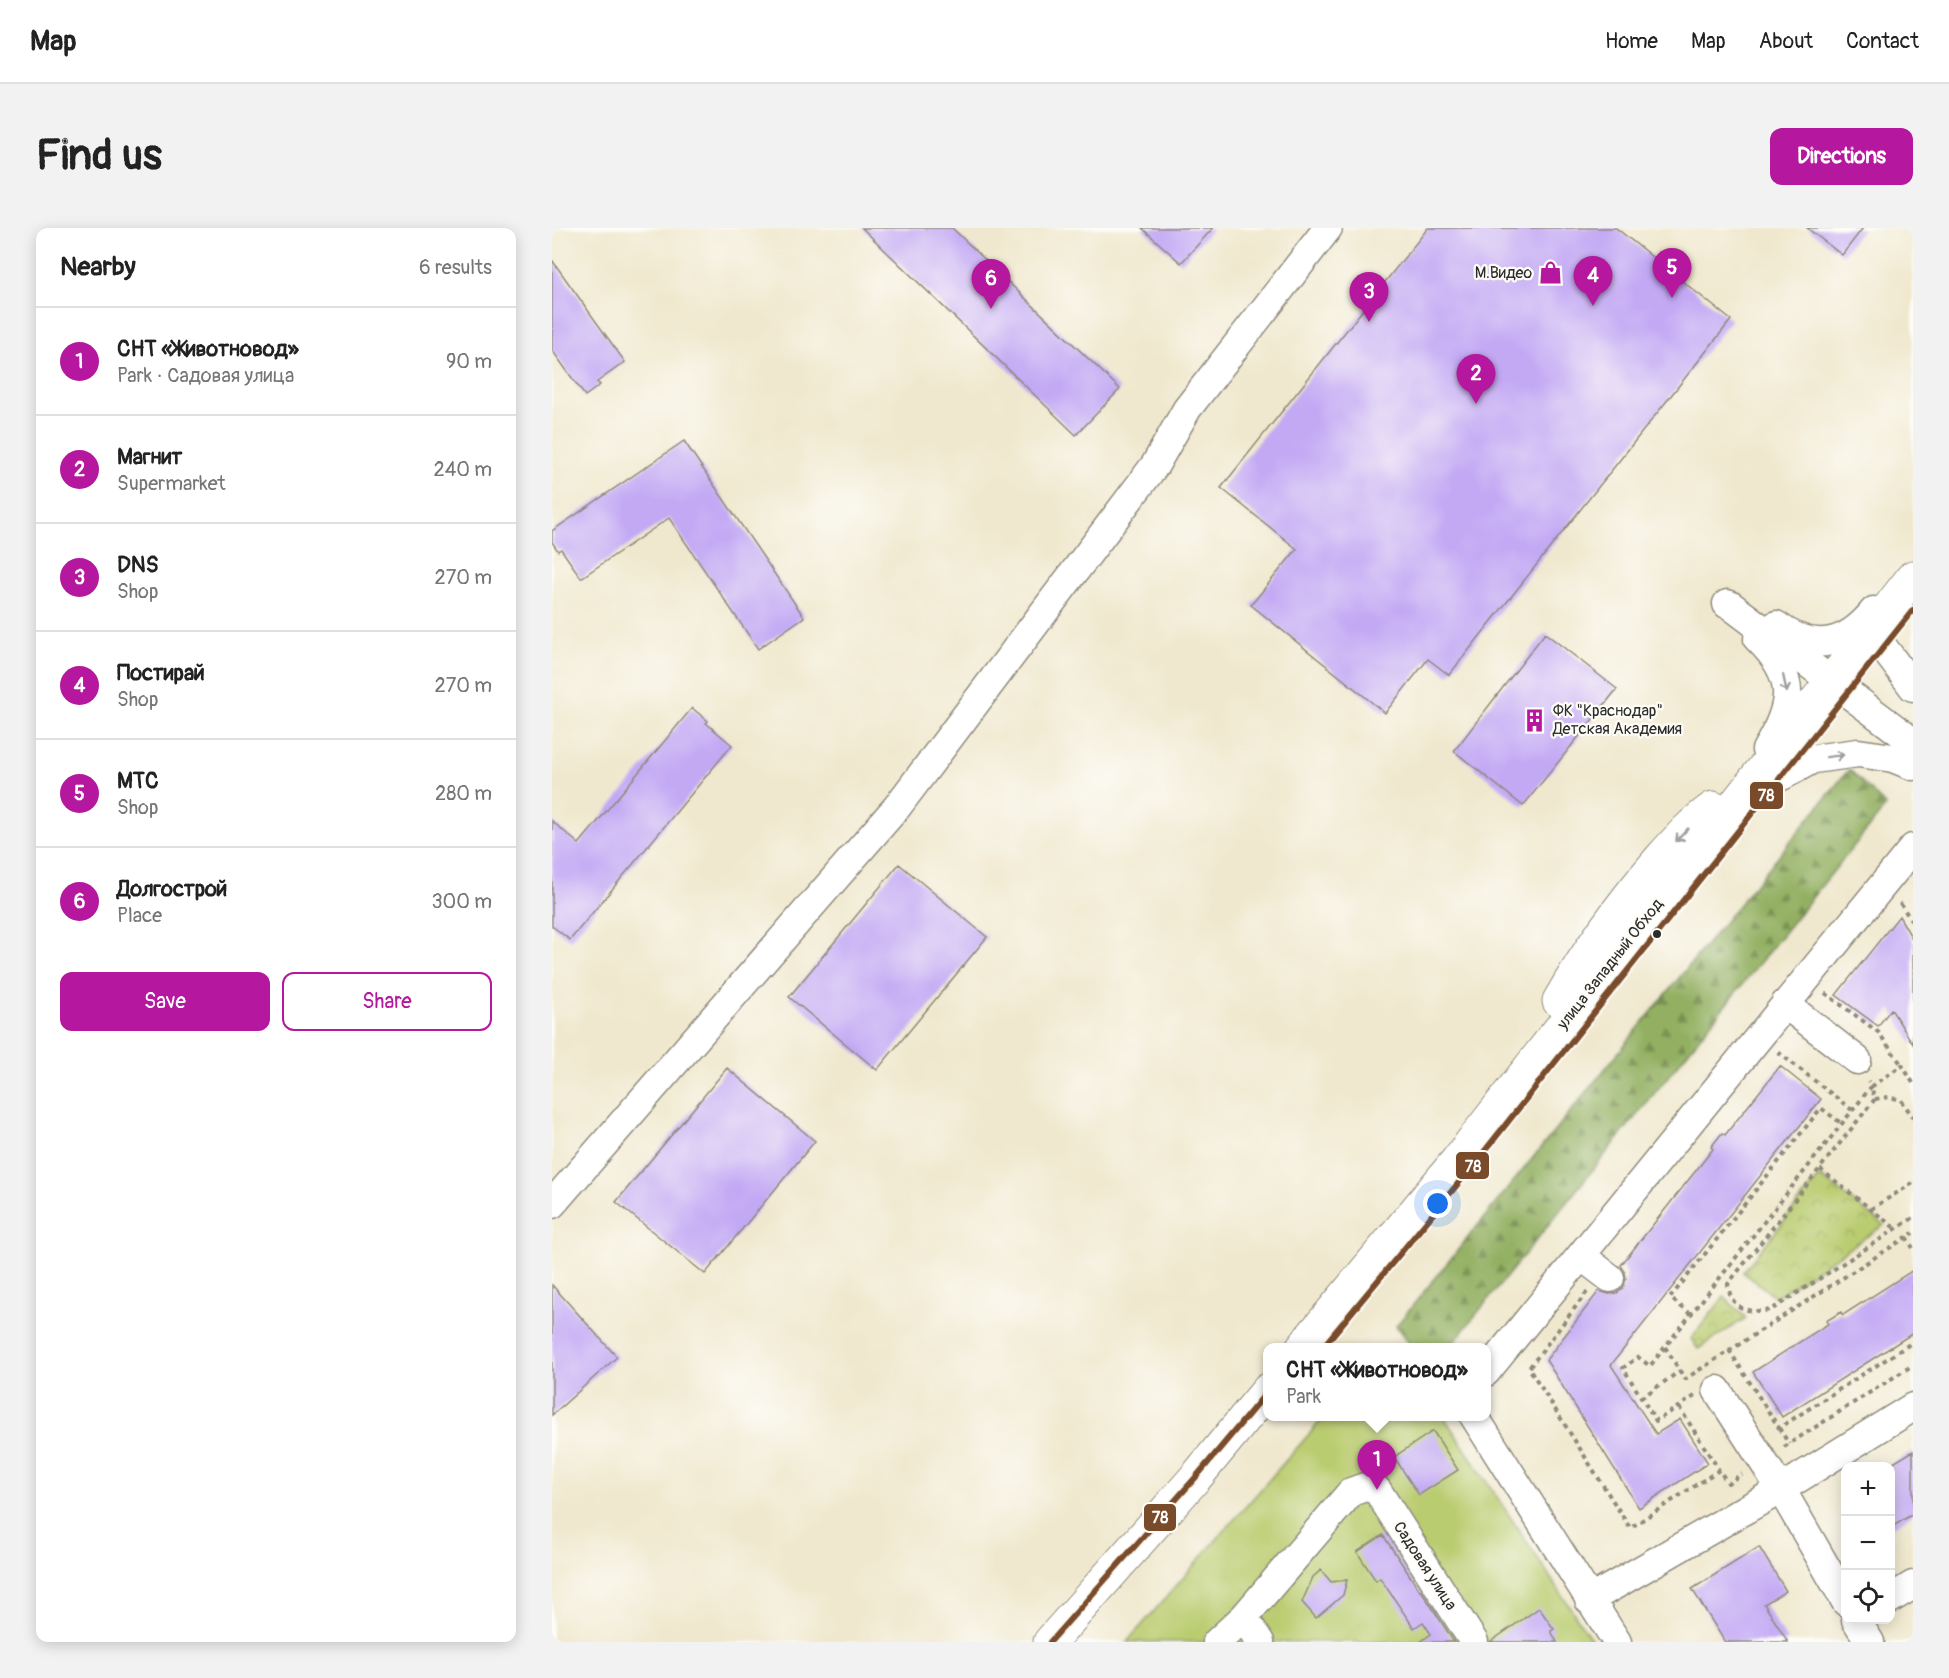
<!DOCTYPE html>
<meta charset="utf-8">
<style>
body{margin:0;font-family:Pangolin,sans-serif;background:#f2f2f2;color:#222}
.controls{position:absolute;right:18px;bottom:18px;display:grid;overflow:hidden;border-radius:12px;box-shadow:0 3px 15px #0003}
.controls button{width:54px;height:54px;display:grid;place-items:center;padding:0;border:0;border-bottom:2px solid #e0e0e0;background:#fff;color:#222;font:30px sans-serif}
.you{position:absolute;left:886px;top:976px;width:21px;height:21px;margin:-15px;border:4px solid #fff;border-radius:50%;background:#1a73e8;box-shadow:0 0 0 9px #1a73e833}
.badge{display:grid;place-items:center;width:39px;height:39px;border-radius:50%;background:#b5179e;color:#fff;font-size:20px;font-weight:700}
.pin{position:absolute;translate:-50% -50px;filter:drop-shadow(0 2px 3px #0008)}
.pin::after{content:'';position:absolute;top:32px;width:21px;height:18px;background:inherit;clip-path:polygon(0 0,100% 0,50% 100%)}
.popup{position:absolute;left:711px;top:1115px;width:228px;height:78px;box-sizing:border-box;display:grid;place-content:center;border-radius:12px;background:#fff;filter:drop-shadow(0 2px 4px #0005);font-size:20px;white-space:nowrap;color:#767676}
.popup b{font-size:22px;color:#222}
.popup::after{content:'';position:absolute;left:50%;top:100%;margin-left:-12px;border:12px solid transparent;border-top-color:#fff}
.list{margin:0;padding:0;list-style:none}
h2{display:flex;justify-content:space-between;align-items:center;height:78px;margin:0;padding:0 24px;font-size:26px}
h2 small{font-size:20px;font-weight:400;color:#767676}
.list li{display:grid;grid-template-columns:39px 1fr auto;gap:18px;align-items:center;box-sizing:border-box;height:108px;padding:0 24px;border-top:2px solid #e0e0e0}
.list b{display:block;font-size:22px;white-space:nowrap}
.list p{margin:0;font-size:20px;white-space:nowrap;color:#767676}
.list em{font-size:20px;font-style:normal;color:#767676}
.actions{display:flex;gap:12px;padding:18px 24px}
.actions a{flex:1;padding:14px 0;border:2px solid #b5179e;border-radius:12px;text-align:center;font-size:21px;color:#b5179e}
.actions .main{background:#b5179e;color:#fff}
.icon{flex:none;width:33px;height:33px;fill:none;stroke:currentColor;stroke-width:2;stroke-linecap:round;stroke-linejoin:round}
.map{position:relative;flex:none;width:1361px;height:1414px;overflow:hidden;border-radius:12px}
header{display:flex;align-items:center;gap:36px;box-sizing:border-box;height:84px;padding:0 30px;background:#fff;border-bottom:2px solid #e0e0e0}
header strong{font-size:28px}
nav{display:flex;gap:33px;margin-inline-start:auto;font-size:21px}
.intro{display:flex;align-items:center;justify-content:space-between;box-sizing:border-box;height:144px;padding:0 36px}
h1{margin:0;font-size:42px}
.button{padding:15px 27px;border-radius:12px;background:#b5179e;color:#fff;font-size:21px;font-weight:700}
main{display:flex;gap:36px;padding:0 36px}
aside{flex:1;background:#fff;border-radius:12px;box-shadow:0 3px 15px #0003}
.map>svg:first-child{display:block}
</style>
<header>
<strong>Map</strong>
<nav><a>Home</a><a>Map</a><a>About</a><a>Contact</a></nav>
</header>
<div class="intro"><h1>Find us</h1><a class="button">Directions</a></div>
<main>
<aside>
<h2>Nearby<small>6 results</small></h2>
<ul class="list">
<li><span class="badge">1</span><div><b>СНТ «Животновод»</b><p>Park · Садовая улица</p></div><em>90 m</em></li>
<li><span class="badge">2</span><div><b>Магнит</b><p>Supermarket</p></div><em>240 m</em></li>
<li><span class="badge">3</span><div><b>DNS</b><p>Shop</p></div><em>270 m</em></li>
<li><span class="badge">4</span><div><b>Постирай</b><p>Shop</p></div><em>270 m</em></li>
<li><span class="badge">5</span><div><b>МТС</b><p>Shop</p></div><em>280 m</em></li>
<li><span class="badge">6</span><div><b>Долгострой</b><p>Place</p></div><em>300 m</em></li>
</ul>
<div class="actions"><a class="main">Save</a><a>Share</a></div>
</aside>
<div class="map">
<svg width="1361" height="1414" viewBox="0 0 1361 1414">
<defs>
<pattern id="forest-firs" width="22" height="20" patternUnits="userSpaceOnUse" patternTransform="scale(1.5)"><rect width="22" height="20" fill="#93b062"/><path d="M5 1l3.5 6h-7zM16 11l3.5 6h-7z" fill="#788f51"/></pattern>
<pattern id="park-crowns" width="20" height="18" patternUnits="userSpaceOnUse" patternTransform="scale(1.5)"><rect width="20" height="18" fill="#bacc6f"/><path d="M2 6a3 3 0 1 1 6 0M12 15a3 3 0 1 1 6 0" fill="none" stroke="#a0af60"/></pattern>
</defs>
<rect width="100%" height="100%" fill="#fdfcf7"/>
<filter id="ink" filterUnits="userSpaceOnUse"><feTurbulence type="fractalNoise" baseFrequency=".0167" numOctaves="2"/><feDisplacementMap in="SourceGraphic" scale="12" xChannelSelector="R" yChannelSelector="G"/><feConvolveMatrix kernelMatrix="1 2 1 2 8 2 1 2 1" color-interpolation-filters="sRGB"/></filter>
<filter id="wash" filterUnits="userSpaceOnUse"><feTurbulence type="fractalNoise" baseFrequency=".008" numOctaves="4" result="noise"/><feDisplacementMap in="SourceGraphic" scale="24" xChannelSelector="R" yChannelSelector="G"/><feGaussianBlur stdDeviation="1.35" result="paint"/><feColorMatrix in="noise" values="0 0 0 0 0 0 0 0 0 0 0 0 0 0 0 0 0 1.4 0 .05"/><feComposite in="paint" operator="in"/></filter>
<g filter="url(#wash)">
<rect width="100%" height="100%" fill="#f0e8ce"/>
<path fill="#bacc6f" stroke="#727c4d" stroke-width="1.5" d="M773 1188 892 1189 1041 1414H575Z"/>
<path fill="url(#forest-firs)" stroke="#5f6e46" stroke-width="1.5" d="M1297 541 1334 578 898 1119H860L844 1098Z"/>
<path fill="url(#park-crowns)" stroke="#727c4d" stroke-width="1.5" d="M1268 948 1332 997 1224 1069 1191 1044Z
M1172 1069 1194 1090 1146 1121 1139 1111Z"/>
<g id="blocks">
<path fill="#c3a8f4" d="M310 0H400L568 161 524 207Z
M590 0H661L629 35Z
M876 0H1064L1179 92 897 447 876 431 833 485 699 377 745 321 669 260Z
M1255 0H1311L1290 27Z
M0 32 73 134 45 154 48 157 33 168 0 122Z
M132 213 252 389 206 421 117 290 29 350 9 321 6 323 0 314V303Z
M993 405 1065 461 971 578 902 523Z
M140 480 156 493 154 495 180 517 18 712 0 698V593L27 616Z
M347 636 435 709 325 842 237 769Z
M1347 688 1361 712V816L1339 781 1326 798 1284 767Z
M1228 838 1269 871 1059 1137 1104 1206 1128 1191 1156 1235 1087 1280 994 1132 1047 1063 1057 1066 1065 1065 1071 1060 1074 1051 1073 1044 1069 1037 1161 921 1159 919 1170 905 1173 907Z
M175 840 263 913 153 1046 64 974Z
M1361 1042V1105L1230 1189 1201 1144 1276 1096 1274 1093 1289 1084 1291 1087Z
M0 1057 65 1129 0 1187Z
M881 1203 906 1242 867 1267 842 1229Z
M1361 1223V1286L1338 1300V1237Z
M831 1307 868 1363 869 1362 902 1414H868L879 1406 871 1394 862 1400 828 1350 824 1353 805 1324Z
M1207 1319 1234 1363 1212 1376 1236 1414H1173L1140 1361Z
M769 1342 779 1354 795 1352 791 1367 764 1390 750 1374 761 1349Z
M987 1380 1002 1401 999 1403 1005 1414H938Z"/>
</g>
</g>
<g filter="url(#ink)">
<use href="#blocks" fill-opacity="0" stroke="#8e8a7c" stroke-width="1.5"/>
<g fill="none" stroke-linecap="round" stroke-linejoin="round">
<defs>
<path id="minor" d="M1175 376 1178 377 1361 514
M1224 397C1261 425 1294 418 1322 383
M1206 411C1246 450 1241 477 1214 522
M1331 419 1361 459
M1230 548 1261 531 1306 525 1341 530 1361 538
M1233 776 1305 832
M0 976 345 579 603 237 635 181 776 0
M1029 1028 1058 1050
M934 1144 1361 620
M1165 1162 1229 1261 1294 1374
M922 1188 1065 1414
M1338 1371 1361 1357
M1037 1372 1229 1261 1361 1179
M692 1389 708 1414
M1304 1392 1318 1414
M665 1414 692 1389 799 1264 813 1259 825 1262 922 1414"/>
<path id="highway" d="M1007 773C1036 722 1070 675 1108 631 1124 613 1141 594 1161 580
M750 1120 905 933 1361 349
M498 1414 644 1249 716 1162"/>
</defs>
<use href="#minor" stroke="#8e8a7c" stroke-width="31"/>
<use href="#highway" stroke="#8e8a7c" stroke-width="35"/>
<path stroke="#8e8a7c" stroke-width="4" stroke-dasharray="4.5 4.5" stroke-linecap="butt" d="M1348 675 1361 695
M1273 765 1326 804 1350 837
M1226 824 1300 882
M1361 855 1350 837 1319 859 1323 871 1176 1056C1179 1083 1197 1085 1219 1082L1361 990
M1323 871 1337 869 1349 872 1361 889
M1268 941 1344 1001
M1319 981 1361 955
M1354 1009 1361 1020
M1035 1064 977 1140 1078 1300 1167 1242 1176 1255 1190 1246
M1139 1086 1118 1070 1269 880 1290 896
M1113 1119 1133 1151 1361 1005
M1177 1122 1227 1200 1361 1114
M1143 1168 1104 1193 1071 1140 1086 1129 1098 1138 1319 859 1316 853
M1089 1170 1128 1143
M1127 1179 1167 1242
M1227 1200 1237 1216
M1232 1219 1361 1137"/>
<use href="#minor" stroke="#fff" stroke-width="28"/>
<use href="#highway" stroke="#fff" stroke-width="33"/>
<defs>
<path id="bus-1" d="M770 1120 928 929 1361 382
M498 1414 644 1249 716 1163"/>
</defs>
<use href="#bus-1" stroke="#fdfcf7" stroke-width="10"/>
<use href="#bus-1" stroke="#7a4b2a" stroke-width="6"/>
</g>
<defs><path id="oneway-shaft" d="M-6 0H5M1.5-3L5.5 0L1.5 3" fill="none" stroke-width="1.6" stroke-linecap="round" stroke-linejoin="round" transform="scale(1.5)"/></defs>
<g stroke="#a0a0a0">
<use href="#oneway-shaft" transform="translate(1233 456) rotate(78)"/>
<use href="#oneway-shaft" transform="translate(1283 528) rotate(-7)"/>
<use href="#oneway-shaft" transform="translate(1130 607) rotate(133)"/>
</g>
</g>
<defs>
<symbol id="shop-bare" viewBox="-9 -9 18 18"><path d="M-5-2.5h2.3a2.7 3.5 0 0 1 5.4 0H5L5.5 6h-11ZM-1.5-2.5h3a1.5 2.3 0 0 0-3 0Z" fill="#b5179e" stroke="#fdfcf7" stroke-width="2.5" paint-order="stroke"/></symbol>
<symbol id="building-bare" viewBox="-9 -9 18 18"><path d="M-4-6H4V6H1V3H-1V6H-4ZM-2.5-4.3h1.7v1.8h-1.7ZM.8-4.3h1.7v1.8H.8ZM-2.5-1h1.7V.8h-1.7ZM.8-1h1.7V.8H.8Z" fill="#b5179e" stroke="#fdfcf7" stroke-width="2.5" paint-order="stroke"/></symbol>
</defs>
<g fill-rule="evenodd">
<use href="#shop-bare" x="982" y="28" width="33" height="33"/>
<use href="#building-bare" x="966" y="476" width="33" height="33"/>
</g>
<circle fill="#2b2b2b" stroke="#fdfcf7" stroke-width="2" cx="1105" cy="706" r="5"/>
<g text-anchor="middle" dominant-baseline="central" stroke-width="4.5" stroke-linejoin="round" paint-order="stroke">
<g font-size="16" fill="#2b2b2b" stroke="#fdfcf7" text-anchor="end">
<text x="980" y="45">М.Видео</text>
<text x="1001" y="483" text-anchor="start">ФК "Краснодар"<tspan x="1001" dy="18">Детская Академия</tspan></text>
</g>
<g font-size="16" fill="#2b2b2b" stroke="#fdfcf7">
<text transform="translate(1058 736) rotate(-52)">улица Западный Обход</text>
<text transform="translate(873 1338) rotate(57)">Садовая улица</text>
</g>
</g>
<g stroke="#fdfcf7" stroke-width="2">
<rect x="1197" y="553" width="35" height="29" rx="6" fill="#7a4b2a"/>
<rect x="903" y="923" width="35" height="29" rx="6" fill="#7a4b2a"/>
<rect x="591" y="1275" width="34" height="29" rx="6" fill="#7a4b2a"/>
</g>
<g font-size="16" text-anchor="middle" font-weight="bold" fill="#fff">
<text x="1214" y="573">78</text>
<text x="921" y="944">78</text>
<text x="608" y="1295">78</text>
</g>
</svg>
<div class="controls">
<button>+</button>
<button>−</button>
<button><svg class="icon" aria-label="locate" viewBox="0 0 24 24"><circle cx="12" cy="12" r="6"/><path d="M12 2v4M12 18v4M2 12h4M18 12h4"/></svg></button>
</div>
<div class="you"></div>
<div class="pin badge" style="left:825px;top:1262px">1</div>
<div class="popup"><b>СНТ «Животновод»</b>Park</div>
<div class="pin badge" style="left:924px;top:176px">2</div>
<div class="pin badge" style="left:817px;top:94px">3</div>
<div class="pin badge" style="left:1041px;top:78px">4</div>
<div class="pin badge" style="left:1120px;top:70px">5</div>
<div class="pin badge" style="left:439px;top:81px">6</div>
</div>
</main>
